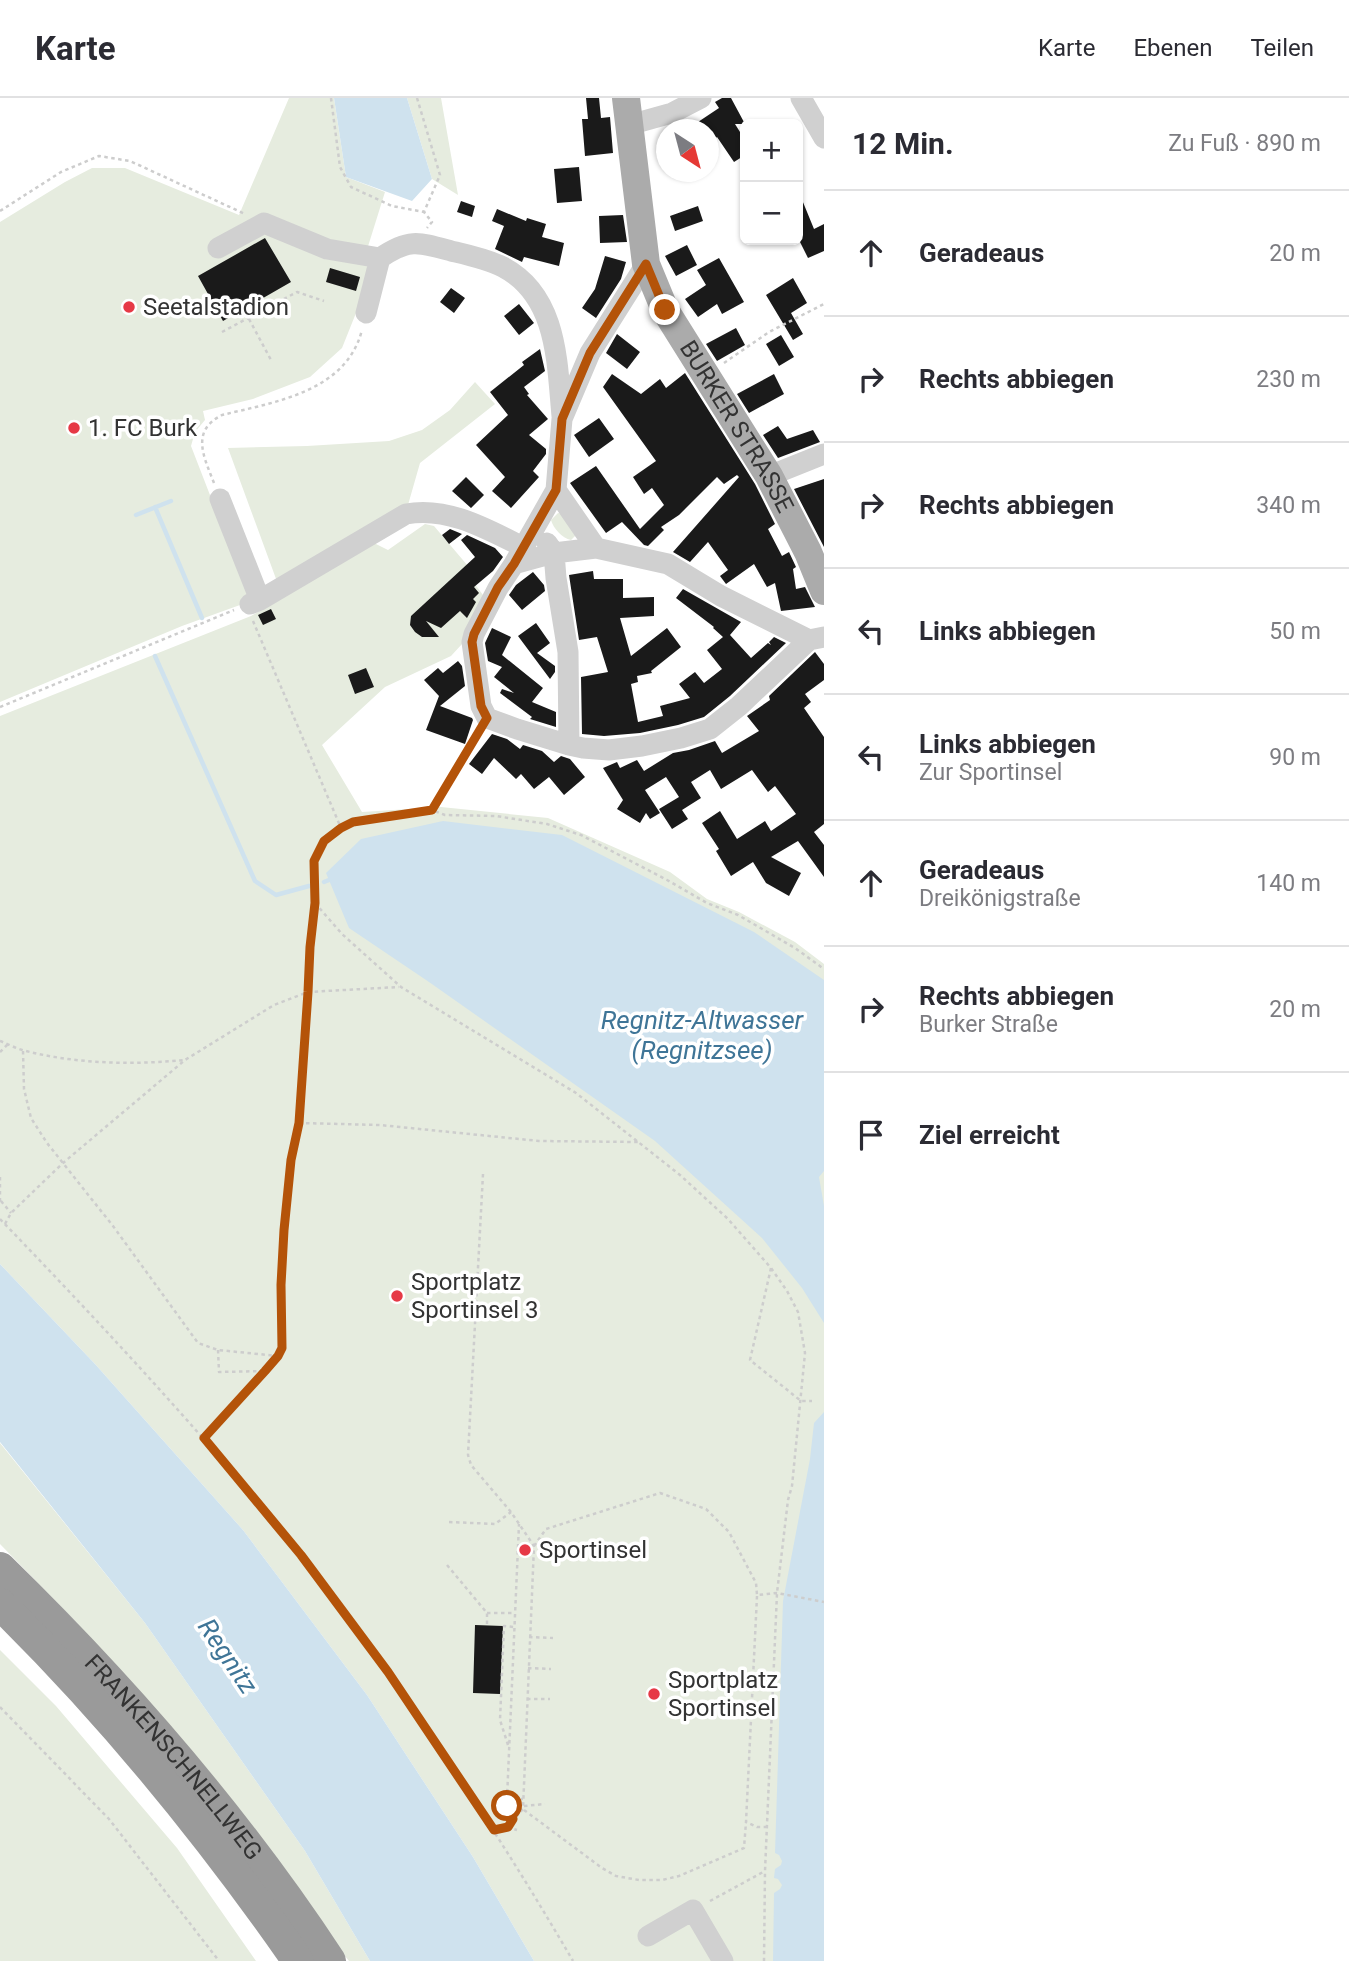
<!DOCTYPE html>
<html lang="de">
<meta charset="utf-8">
<style>
body{margin:0;font-family:Roboto,sans-serif;background:#f2f2f3;color:#2b2b33}
.controls{position:absolute;right:21px;top:21px;display:grid;overflow:hidden;border-radius:10px;box-shadow:0 2px 5px #0004}
.controls button{width:63px;height:63px;display:grid;place-items:center;padding:0;border:0;border-bottom:2px solid #e1e1e2;background:#fff;color:#2b2b33;font:35px sans-serif}
.compass{position:absolute;left:656px;top:21px;width:63px;height:63px;border-radius:50%;background:#fff;box-shadow:0 2px 5px #0004;rotate:144deg}
.stop{position:absolute;width:21px;height:21px;margin:-16px;border:5px solid #b45309;border-radius:50%;background:#fff}
.stop.end{background:#b45309;border-color:#fff;box-shadow:0 2px 7px #0008}
.list{margin:0;padding:0;list-style:none}
h2{display:flex;justify-content:space-between;align-items:center;height:91px;margin:0;padding:0 28px;font-size:30px}
h2 small{font-size:23px;font-weight:400;color:#7c7c81}
.list li{display:grid;grid-template-columns:46px 1fr auto;gap:21px;align-items:center;box-sizing:border-box;height:126px;padding:0 28px;border-top:2px solid #e1e1e2}
.list b{display:block;font-size:26px;white-space:nowrap}
.list p{margin:0;font-size:23px;white-space:nowrap;color:#7c7c81}
.list em{font-size:23px;font-style:normal;color:#7c7c81}
.icon{flex:none;width:38px;height:38px;fill:none;stroke:currentColor;stroke-width:2;stroke-linecap:round;stroke-linejoin:round}
.map{position:relative;flex:none;width:824px;height:1863px;overflow:hidden}
header{display:flex;align-items:center;gap:42px;box-sizing:border-box;height:98px;padding:0 35px;background:#fff;border-bottom:2px solid #e1e1e2}
header strong{font-size:33px}
nav{display:flex;gap:38px;margin-inline-start:auto;font-size:24px}
main{display:flex}
aside{flex:1;background:#fff}
.map>svg:first-child{display:block}
</style>
<header>
<strong>Karte</strong>
<nav><a>Karte</a><a>Ebenen</a><a>Teilen</a></nav>
</header>
<main>
<div class="map">
<svg width="824" height="1863" viewBox="0 0 824 1863">
<rect width="100%" height="100%" fill="#fff"/>
<path fill="#e6ecdf" d="M289 0H334L346 79 385 94 365 158 368 173 360 205 342 250 310 279 253 301 203 313 205 322 195 334 191 348 251 503 182 528 0 604V124L65 84 92 70H125L239 117Z
M407 0H441L458 97 432 81Z
M475 284 495 306 420 365 406 414 279 489 228 350 307 348 389 343 422 332 450 312Z
M558 415 563 416 577 436 571 442C562 440 553 430 551 422Z
M425 426 434 428 468 468 465 473 486 501 462 546 451 558 385 589 322 647 362 714 441 709 548 720 670 774 707 801 739 814 795 844 824 866V1863H534L473 1759 367 1597 243 1432 95 1266 0 1166V618L251 518 374 445 388 452Z
M0 1345 145 1525 305 1753 370 1863H349L77 1525 0 1446Z
M0 1552 56 1608 177 1750 256 1863H0Z"/>
<path fill="#cfe2ee" d="M334 0H407L432 81 412 103 346 79Z
M443 723 562 737 754 834 824 882V1073L819 1079 824 1108V1225L802 1190 762 1140 655 1043 429 884 349 830 326 775 361 741Z
M0 1166 95 1266 243 1432 367 1597 473 1759 534 1863H370L305 1753 145 1525 0 1344Z
M824 1314V1863H773L774 1795 780 1791 782 1787 778 1781 774 1780 775 1771 781 1767 782 1763 779 1757 775 1755 783 1503 810 1361 814 1325Z"/>
<g fill="none" stroke-linecap="round" stroke-linejoin="round">
<path stroke="#cfe2ee" stroke-width="4.5" d="M155 409 202 520
M136 417 171 403
M155 558 255 783 276 797 309 788
M324 784 329 782"/>
</g>
<path fill="#1a1a1a" d="M586 0H599L601 20 610 19 613 55 585 58 582 21H588Z
M722 0H731L745 26H735L745 42V57L734 64 717 39 709 45V32H686L719 10 715 4Z
M579 69 582 103 557 105 554 71Z
M798 92 814 131 824 126V153L808 160 798 140Z
M461 103 475 108 472 119 457 114Z
M698 108 703 123 675 133 670 118Z
M497 111 526 123 527 120 546 126 542 139 564 145 559 168 524 159 522 164 495 151 504 128 492 123Z
M623 117 627 144 600 145 599 118Z
M265 140 291 184 223 223 198 178Z
M687 147 697 167 676 178 665 158Z
M605 158 626 164 621 181 596 220 582 210 595 191Z
M719 160 744 204 722 216 717 206 698 219 685 201 706 187 697 172Z
M330 170 360 179 356 193 326 184Z
M793 180 807 205 791 215 803 236 793 242 766 197Z
M451 190 465 200 454 215 440 204Z
M519 206 534 225 519 237 504 218Z
M736 230 745 247 717 263 706 246Z
M617 236 640 254 627 271 606 255Z
M781 237 794 259 779 268 766 246Z
M540 251 545 273 524 289 529 296 527 297 548 321 529 337 546 351V356L533 373 539 379 511 410 492 393 505 379 476 347 508 317 490 294 524 267 522 264Z
M685 275 755 386 775 426 768 431 782 458 789 454 796 469 793 471 796 491 805 489 815 509 781 513 775 485 767 489 754 466 726 486 720 478 728 472 708 444 690 464 673 454 739 379 737 377 724 386 717 379 679 417 661 429 664 432 648 448 644 447 622 424 606 435 570 385 596 368 640 431 664 407 652 390 644 396 633 379 656 363 603 289 612 276 641 296 660 281 666 290Z
M774 276 784 296 749 315 737 296Z
M599 320 614 341 589 359 574 337Z
M778 328 787 341 813 332 820 344 778 360 763 337Z
M466 379 484 397 471 410 452 393Z
M824 381V449L794 391Z
M450 431 462 436 449 446 442 437Z
M467 437 495 450 503 459 493 473 474 489 479 495 473 501 476 504 467 520 460 513 441 530 426 523 439 539H422L415 534 410 527 411 518 475 459 461 442Z
M593 473 594 481H623V500L654 499V518L620 520 631 558 667 530 681 549 651 573 652 575 637 578 638 584 631 586 638 624 663 618 660 608 690 600 679 586 695 574 704 585 722 571 707 552 723 539 713 530 714 529 676 500 683 491 741 524 730 537 751 560 768 545 771 547 769 544 774 539 786 545 730 598 704 619 678 627 640 635 604 638 582 636 581 579 608 574 597 539 579 542 569 477Z
M533 474 544 487 545 493 522 512 509 497 516 487Z
M271 511 276 521 263 527 258 517Z
M536 525 550 545 537 555 555 568V574L550 581 518 538Z
M492 530 511 539 502 557 543 590 532 604 556 614V629L530 621 532 619 500 595 502 591 514 595 494 579 502 569 488 563 485 545Z
M815 554 824 566V582L805 596 811 604 804 610 824 639V726L814 734 824 747V779L798 743 771 759 801 775 789 798 766 785 753 764 731 778 716 753 719 751 702 725 720 713 737 741 765 723 771 733 796 716 775 688 768 694 752 672 721 691 710 672 691 684 701 700 682 712 688 721 672 731 659 711 679 699 666 679 645 692 660 715 650 721 646 715 640 725 617 711 623 702 603 670 617 664 620 670 637 662 644 673 673 655 689 652 715 643 722 655 759 633 747 618 770 602 769 598Z
M458 563 462 568 465 588 440 608 472 620 473 622 465 646 426 632 439 598 424 582 438 570 443 575Z
M366 570 374 589 355 596 348 577Z
M492 636 507 641 520 651 523 647 542 653 554 664 561 658 570 661 585 679 564 697 549 679 534 691 521 676 516 681 494 660 482 676 469 666Z
M475 1527 503 1528 500 1596 473 1595Z"/>
<g fill="none" stroke-linecap="round" stroke-linejoin="round">
<path stroke="#cdcdcd" stroke-width="2.5" stroke-dasharray="3.5 3.5" stroke-linecap="butt" d="M331 0 340 69 351 89 392 108 424 114
M417 0 440 77 424 114 432 124 427 130
M0 113 61 74 99 58 130 63 245 116
M249 221 271 262
M222 234 297 194 324 203
M724 265 769 234 824 206
M214 385C204 359 190 333 222 317 275 304 346 294 362 232
M253 523 341 730
M0 609 234 512
M432 712 478 635
M315 805 342 836 401 889 576 995 680 1077 728 1121 771 1170 787 1193 798 1214 805 1255 792 1388 788 1402 777 1495 765 1773 764 1863
M0 943C8 946 17 951 26 953 77 966 133 967 185 962
M23 953 24 991 31 1020 47 1045 113 1128 198 1245 218 1252 278 1258
M0 954 7 947
M299 1025 380 1027 539 1043 638 1044
M483 1076 468 1357 471 1367 511 1414 534 1448 523 1711 507 1729
M0 1079V1104
M1 1103 11 1115
M0 1121C104 1229 205 1338 300 1455 344 1509 384 1568 423 1626 476 1704 526 1782 573 1863
M5 1126 11 1115 63 1065 185 962 274 907 308 894 399 889
M771 1170 750 1262 801 1303H812
M218 1252 219 1274 264 1273
M204 1340 265 1273 278 1258 282 1250 281 1187 284 1132 291 1062 299 1025 308 894 309 849 315 805 314 763 324 743 341 730 353 725 432 712 445 717 496 718 547 726 581 737 667 782 707 805 738 817 795 850 824 871
M449 1424 495 1426 511 1414
M534 1448 546 1431 660 1395 706 1411 729 1434 756 1485 757 1497 777 1495 824 1504
M447 1467 487 1515V1527
M757 1498 746 1724 757 1729H767
M487 1515H515
M529 1539 553 1540
M528 1570 551 1571
M527 1601H550
M0 1609 109 1721 219 1863
M508 1647 500 1622 504 1528 514 1529
M507 1700 523 1701
M524 1708 545 1706
M524 1712 602 1770 616 1778 639 1782H662L679 1778 744 1750 746 1724
M513 1721 507 1708V1700L519 1426
M494 1732 507 1729 517 1732
M710 1803 765 1773"/>
<path stroke="#d0d0d0" stroke-width="21" d="M801 0 824 40
M629 27 672 15 701 0
M218 150 264 125 327 151 380 160
M380 160C409 140 419 144 451 153 468 157 487 161 503 169 558 198 557 265 562 318
M646 166 590 255 562 321 556 392 514 466 498 490 474 536 472 544 481 608 487 620 517 631 569 647 583 650 609 652 642 648 681 640 710 631 739 608 809 542 824 539
M366 215 380 160
M769 378 824 356
M556 392 596 450
M220 401 260 502
M547 445 554 455 556 480 568 554 569 647
M514 466 554 455 596 450 668 466 721 498 809 542
M250 506 260 502 406 416C447 408 487 431 523 449
M648 1838 693 1812 723 1863"/>
<path stroke="#ababab" stroke-width="28" id="s1" d="M626 0 646 166 665 212 769 378 808 454 824 493"/>
<g stroke="#9a9a9a" stroke-width="32">
<path id="s2" d="M0 1470C122 1589 236 1720 330 1863"/>
<path d="M0 1506C111 1615 209 1735 298 1863"/>
</g>
</g>
<g fill="none" stroke-linecap="round" stroke-linejoin="round">
<path stroke="#b45309" stroke-width="9" d="M507 1708 513 1721 508 1729 494 1732 388 1574 301 1457 204 1340 265 1273 278 1258 282 1250 281 1187 284 1132 291 1062 299 1025 308 894 310 849 315 805 314 763 324 743 341 730 353 724 432 712 487 620 481 608 472 544 474 536 498 489 514 466 556 392 562 321 590 255 646 166 665 212"/>
</g>
<g fill="#e63946" stroke="#fff" stroke-width="2.5">
<circle cx="129" cy="209" r="7"/>
<circle cx="74" cy="330" r="7"/>
<circle cx="397" cy="1198" r="7"/>
<circle cx="525" cy="1452" r="7"/>
<circle cx="654" cy="1596" r="7"/>
</g>
<g text-anchor="middle" dominant-baseline="central" stroke-width="7" stroke-linejoin="round" paint-order="stroke">
<g font-size="24" fill="#333" stroke="#fff" text-anchor="start">
<text x="143" y="209">Seetalstadion</text>
<text x="88" y="330">1. FC Burk</text>
<text x="411" y="1184">Sportplatz<tspan x="411" dy="28">Sportinsel 3</tspan></text>
<text x="539" y="1452">Sportinsel</text>
<text x="668" y="1582">Sportplatz<tspan x="668" dy="28">Sportinsel</tspan></text>
</g>
<g font-size="24" fill="#333" stroke="#fff">
<text stroke="none"><textPath href="#s1" startOffset="354">BURKER STRASSE</textPath></text>
<text stroke="none"><textPath href="#s2" startOffset="257">FRANKENSCHNELLWEG</textPath></text>
</g>
<g font-size="26" font-style="italic" fill="#3f7597" stroke="#fff">
<text x="702" y="922">Regnitz-Altwasser<tspan x="702" dy="30">(Regnitzsee)</tspan></text>
<text transform="translate(228 1558) rotate(56)">Regnitz</text>
</g>
</g>
</svg>
<div class="controls">
<button>+</button>
<button>−</button>
</div>
<svg class="compass" viewBox="-18 -18 36 36"><path d="M0-13l5 13h-10z" fill="#e53935"/><path d="M0 13l5-13h-10z" fill="#7c7c81"/></svg>
<div class="stop" style="left:507px;top:1708px"></div>
<div class="stop end" style="left:665px;top:212px"></div>
</div>
<aside>
<h2>12 Min.<small>Zu Fuß · 890 m</small></h2>
<ul class="list">
<li><svg class="icon" aria-label="ahead" viewBox="0 0 24 24"><path d="M12 20V5M6 11l6-6 6 6"/></svg><div><b>Geradeaus</b></div><em>20 m</em></li>
<li><svg class="icon" aria-label="right" viewBox="0 0 24 24"><path d="M7 20v-9h11M14 6l5 5-5 5"/></svg><div><b>Rechts abbiegen</b></div><em>230 m</em></li>
<li><svg class="icon" aria-label="right" viewBox="0 0 24 24"><path d="M7 20v-9h11M14 6l5 5-5 5"/></svg><div><b>Rechts abbiegen</b></div><em>340 m</em></li>
<li><svg class="icon" aria-label="left" viewBox="0 0 24 24"><path d="M17 20v-9H6M10 6l-5 5 5 5"/></svg><div><b>Links abbiegen</b></div><em>50 m</em></li>
<li><svg class="icon" aria-label="left" viewBox="0 0 24 24"><path d="M17 20v-9H6M10 6l-5 5 5 5"/></svg><div><b>Links abbiegen</b><p>Zur Sportinsel</p></div><em>90 m</em></li>
<li><svg class="icon" aria-label="ahead" viewBox="0 0 24 24"><path d="M12 20V5M6 11l6-6 6 6"/></svg><div><b>Geradeaus</b><p>Dreikönigstraße</p></div><em>140 m</em></li>
<li><svg class="icon" aria-label="right" viewBox="0 0 24 24"><path d="M7 20v-9h11M14 6l5 5-5 5"/></svg><div><b>Rechts abbiegen</b><p>Burker Straße</p></div><em>20 m</em></li>
<li><svg class="icon" aria-label="arrive" viewBox="0 0 24 24"><path d="M6 21V4h12l-3 4 3 4H6"/></svg><div><b>Ziel erreicht</b></div></li>
</ul>
</aside>
</main>
